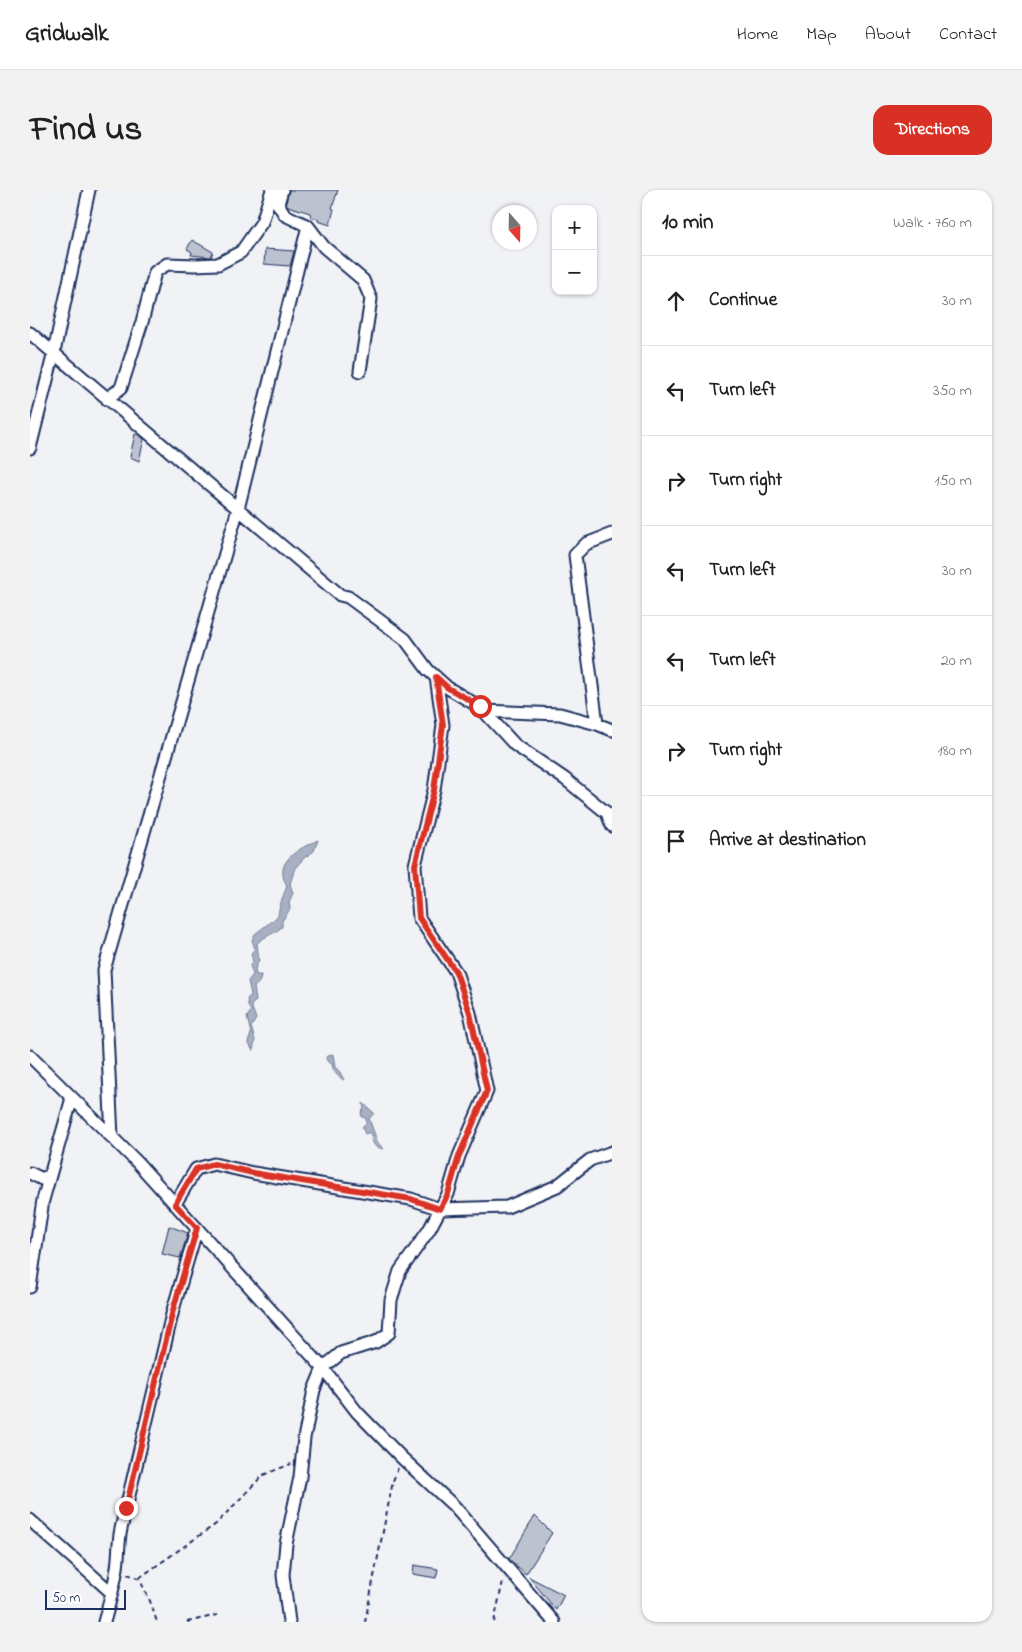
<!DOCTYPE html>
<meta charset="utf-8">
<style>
body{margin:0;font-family:"Indie Flower",sans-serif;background:#f2f2f2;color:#202124}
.controls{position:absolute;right:15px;top:15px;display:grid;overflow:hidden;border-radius:10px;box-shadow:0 1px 4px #0004}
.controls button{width:45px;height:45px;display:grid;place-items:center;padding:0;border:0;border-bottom:1px solid #e0e0e0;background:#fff;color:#202124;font:25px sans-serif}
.compass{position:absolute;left:462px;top:15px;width:45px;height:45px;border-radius:50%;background:#fff;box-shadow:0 1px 4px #0004;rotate:160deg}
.scale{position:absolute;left:15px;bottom:12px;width:81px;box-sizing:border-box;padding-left:5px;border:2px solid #1b2f5e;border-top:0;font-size:14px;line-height:18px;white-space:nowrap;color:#1b2f5e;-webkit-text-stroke:4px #fff;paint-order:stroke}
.stop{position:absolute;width:15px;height:15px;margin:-11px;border:4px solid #d93025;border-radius:50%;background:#fff}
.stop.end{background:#d93025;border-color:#fff;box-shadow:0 1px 5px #0008}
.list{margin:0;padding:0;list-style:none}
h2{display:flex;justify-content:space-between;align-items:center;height:65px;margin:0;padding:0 20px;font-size:21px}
h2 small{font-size:16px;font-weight:400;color:#757577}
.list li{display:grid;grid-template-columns:32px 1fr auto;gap:15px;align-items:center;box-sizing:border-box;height:90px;padding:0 20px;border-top:1px solid #e0e0e0}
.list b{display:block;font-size:19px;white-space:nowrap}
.list em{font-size:16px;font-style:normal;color:#757577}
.icon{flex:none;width:28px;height:28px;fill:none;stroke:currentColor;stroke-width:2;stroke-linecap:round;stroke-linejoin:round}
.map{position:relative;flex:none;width:582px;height:1432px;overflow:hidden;border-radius:15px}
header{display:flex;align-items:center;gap:30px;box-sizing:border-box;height:70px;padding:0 25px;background:#fff;border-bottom:1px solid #e0e0e0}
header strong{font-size:24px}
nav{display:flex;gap:28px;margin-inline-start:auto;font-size:18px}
.intro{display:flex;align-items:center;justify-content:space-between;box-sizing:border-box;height:120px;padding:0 30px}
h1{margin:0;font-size:35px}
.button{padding:12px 22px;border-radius:15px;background:#d93025;color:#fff;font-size:18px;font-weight:700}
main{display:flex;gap:30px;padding:0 30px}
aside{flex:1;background:#fff;border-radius:15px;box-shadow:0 1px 4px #0004}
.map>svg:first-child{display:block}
</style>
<header>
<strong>Gridwalk</strong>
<nav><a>Home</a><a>Map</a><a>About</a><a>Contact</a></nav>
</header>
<div class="intro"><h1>Find us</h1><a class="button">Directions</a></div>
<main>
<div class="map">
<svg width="582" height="1432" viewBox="0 0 582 1432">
<rect width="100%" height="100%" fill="#f1f2f5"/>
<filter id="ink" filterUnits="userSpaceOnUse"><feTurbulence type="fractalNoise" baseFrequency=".02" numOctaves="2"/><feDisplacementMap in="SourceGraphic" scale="10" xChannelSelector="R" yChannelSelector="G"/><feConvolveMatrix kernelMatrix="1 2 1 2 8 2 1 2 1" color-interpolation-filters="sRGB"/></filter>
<g filter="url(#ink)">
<path fill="#a8b0c2" stroke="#707c9a" d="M288 650 284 661 274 668 265 678 260 694 263 703 259 712 260 719 252 731V737C244 744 235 746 227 753L229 770 225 779 226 785H231C231 791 228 794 224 797L226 811 221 815 226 829 221 837 225 850 223 861 218 852 221 844 217 827 221 821 218 816 217 809 221 805 218 791 223 785 220 775 223 772 221 763 225 759 222 750 225 744 248 726C249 716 253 706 257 696 256 693 253 689 253 685 250 667 275 656 288 650Z
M303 864 305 877 310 882 314 890C307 886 303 882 302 874L297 871 296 867Z
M333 913 344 923 339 929 348 953 354 959 346 957 341 950 342 947 341 942 335 944 332 937 336 933V928L332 927 331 922 334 919Z"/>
<path fill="#bcc2d0" stroke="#1b2f5e" d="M259 0H308L302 18 304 19 300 35 288 31V29L281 27 280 23 258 16 256 13Z
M162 50 183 62 181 67 161 65 162 62 157 59Z
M235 59 264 61 260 76 234 74Z
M105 244 109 245 114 249 109 271 100 267Z
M139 1036 158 1043 150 1068 132 1064Z
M505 1326 522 1343 496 1384 479 1369Z
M384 1375 408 1379 406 1388 383 1384Z
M499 1387 534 1405 526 1420Z"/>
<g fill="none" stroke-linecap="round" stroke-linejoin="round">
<defs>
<path id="street" d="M252 0 248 14 255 25 278 36 294 57 333 90 341 109 330 181
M0 143 310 405 318 407 375 449 398 480 418 498 450 517 485 555 535 589 577 623 582 636
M77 209 91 198 112 132 125 82 137 74 165 75 188 74 211 62 232 32 242 0
M0 258 24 162 59 0
M454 521 530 524 567 534 582 540
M567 534 545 365 556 354 582 344
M0 866 107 972 293 1178 327 1222 372 1268 424 1316 524 1432
M82 947 74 780 208 319 278 36
M0 983 12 989 20 985
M145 1014 166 979 184 974 223 983 381 1009 410 1019 477 1017 527 996 560 970 582 962
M0 1097 13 1010 42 908
M0 1330 82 1403
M74 1432C79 1414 84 1397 87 1378 89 1365 88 1352 91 1339L143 1120 167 1038
M259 1432 253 1385 256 1354 270 1287 274 1248 284 1200 293 1178 311 1163 346 1152 359 1143 361 1110 370 1081 399 1040 418 1004 429 966 457 901 440 823 426 782 389 728 385 675 404 600 413 535 406 487"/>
</defs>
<use href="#street" stroke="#1b2f5e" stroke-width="15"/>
<path stroke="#1b2f5e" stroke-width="2" stroke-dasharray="5 4" stroke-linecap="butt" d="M97 1384 109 1388 120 1411 127 1432
M109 1388 186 1334 233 1285 261 1274
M157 1432 187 1425
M335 1432 363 1291 368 1278
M464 1432 473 1391"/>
<use href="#street" stroke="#fff" stroke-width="11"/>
</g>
</g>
<g fill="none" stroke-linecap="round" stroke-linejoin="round" filter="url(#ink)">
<path stroke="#d93025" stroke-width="6" d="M96 1318 143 1120 167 1038 145 1014 166 979 184 974 223 983 381 1009 410 1019 418 1004 429 966 457 901 440 823 426 782 389 728 385 675 404 600 413 535 406 487 418 498 450 516"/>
</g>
</svg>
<div class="controls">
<button>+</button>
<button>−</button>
</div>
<svg class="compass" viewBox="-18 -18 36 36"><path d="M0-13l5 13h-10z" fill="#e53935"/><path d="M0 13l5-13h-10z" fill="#757577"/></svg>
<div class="scale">50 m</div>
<div class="stop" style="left:450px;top:516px"></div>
<div class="stop end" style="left:96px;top:1318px"></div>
</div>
<aside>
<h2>10 min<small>Walk · 760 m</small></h2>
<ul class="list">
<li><svg class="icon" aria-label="ahead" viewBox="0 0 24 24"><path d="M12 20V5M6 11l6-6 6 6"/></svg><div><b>Continue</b></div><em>30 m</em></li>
<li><svg class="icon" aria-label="left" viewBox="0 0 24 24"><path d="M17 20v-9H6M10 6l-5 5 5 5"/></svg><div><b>Turn left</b></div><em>350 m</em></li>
<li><svg class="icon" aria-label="right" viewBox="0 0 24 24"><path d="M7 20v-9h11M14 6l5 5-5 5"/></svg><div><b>Turn right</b></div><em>150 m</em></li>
<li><svg class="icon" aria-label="left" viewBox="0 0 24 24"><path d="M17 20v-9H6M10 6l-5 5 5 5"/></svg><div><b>Turn left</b></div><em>30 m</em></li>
<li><svg class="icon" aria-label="left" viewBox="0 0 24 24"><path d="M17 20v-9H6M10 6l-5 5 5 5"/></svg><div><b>Turn left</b></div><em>20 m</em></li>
<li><svg class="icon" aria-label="right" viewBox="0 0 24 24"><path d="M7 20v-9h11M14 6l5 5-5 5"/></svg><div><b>Turn right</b></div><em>180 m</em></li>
<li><svg class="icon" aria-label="arrive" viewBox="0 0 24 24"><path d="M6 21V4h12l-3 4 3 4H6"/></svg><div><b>Arrive at destination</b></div></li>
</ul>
</aside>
</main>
